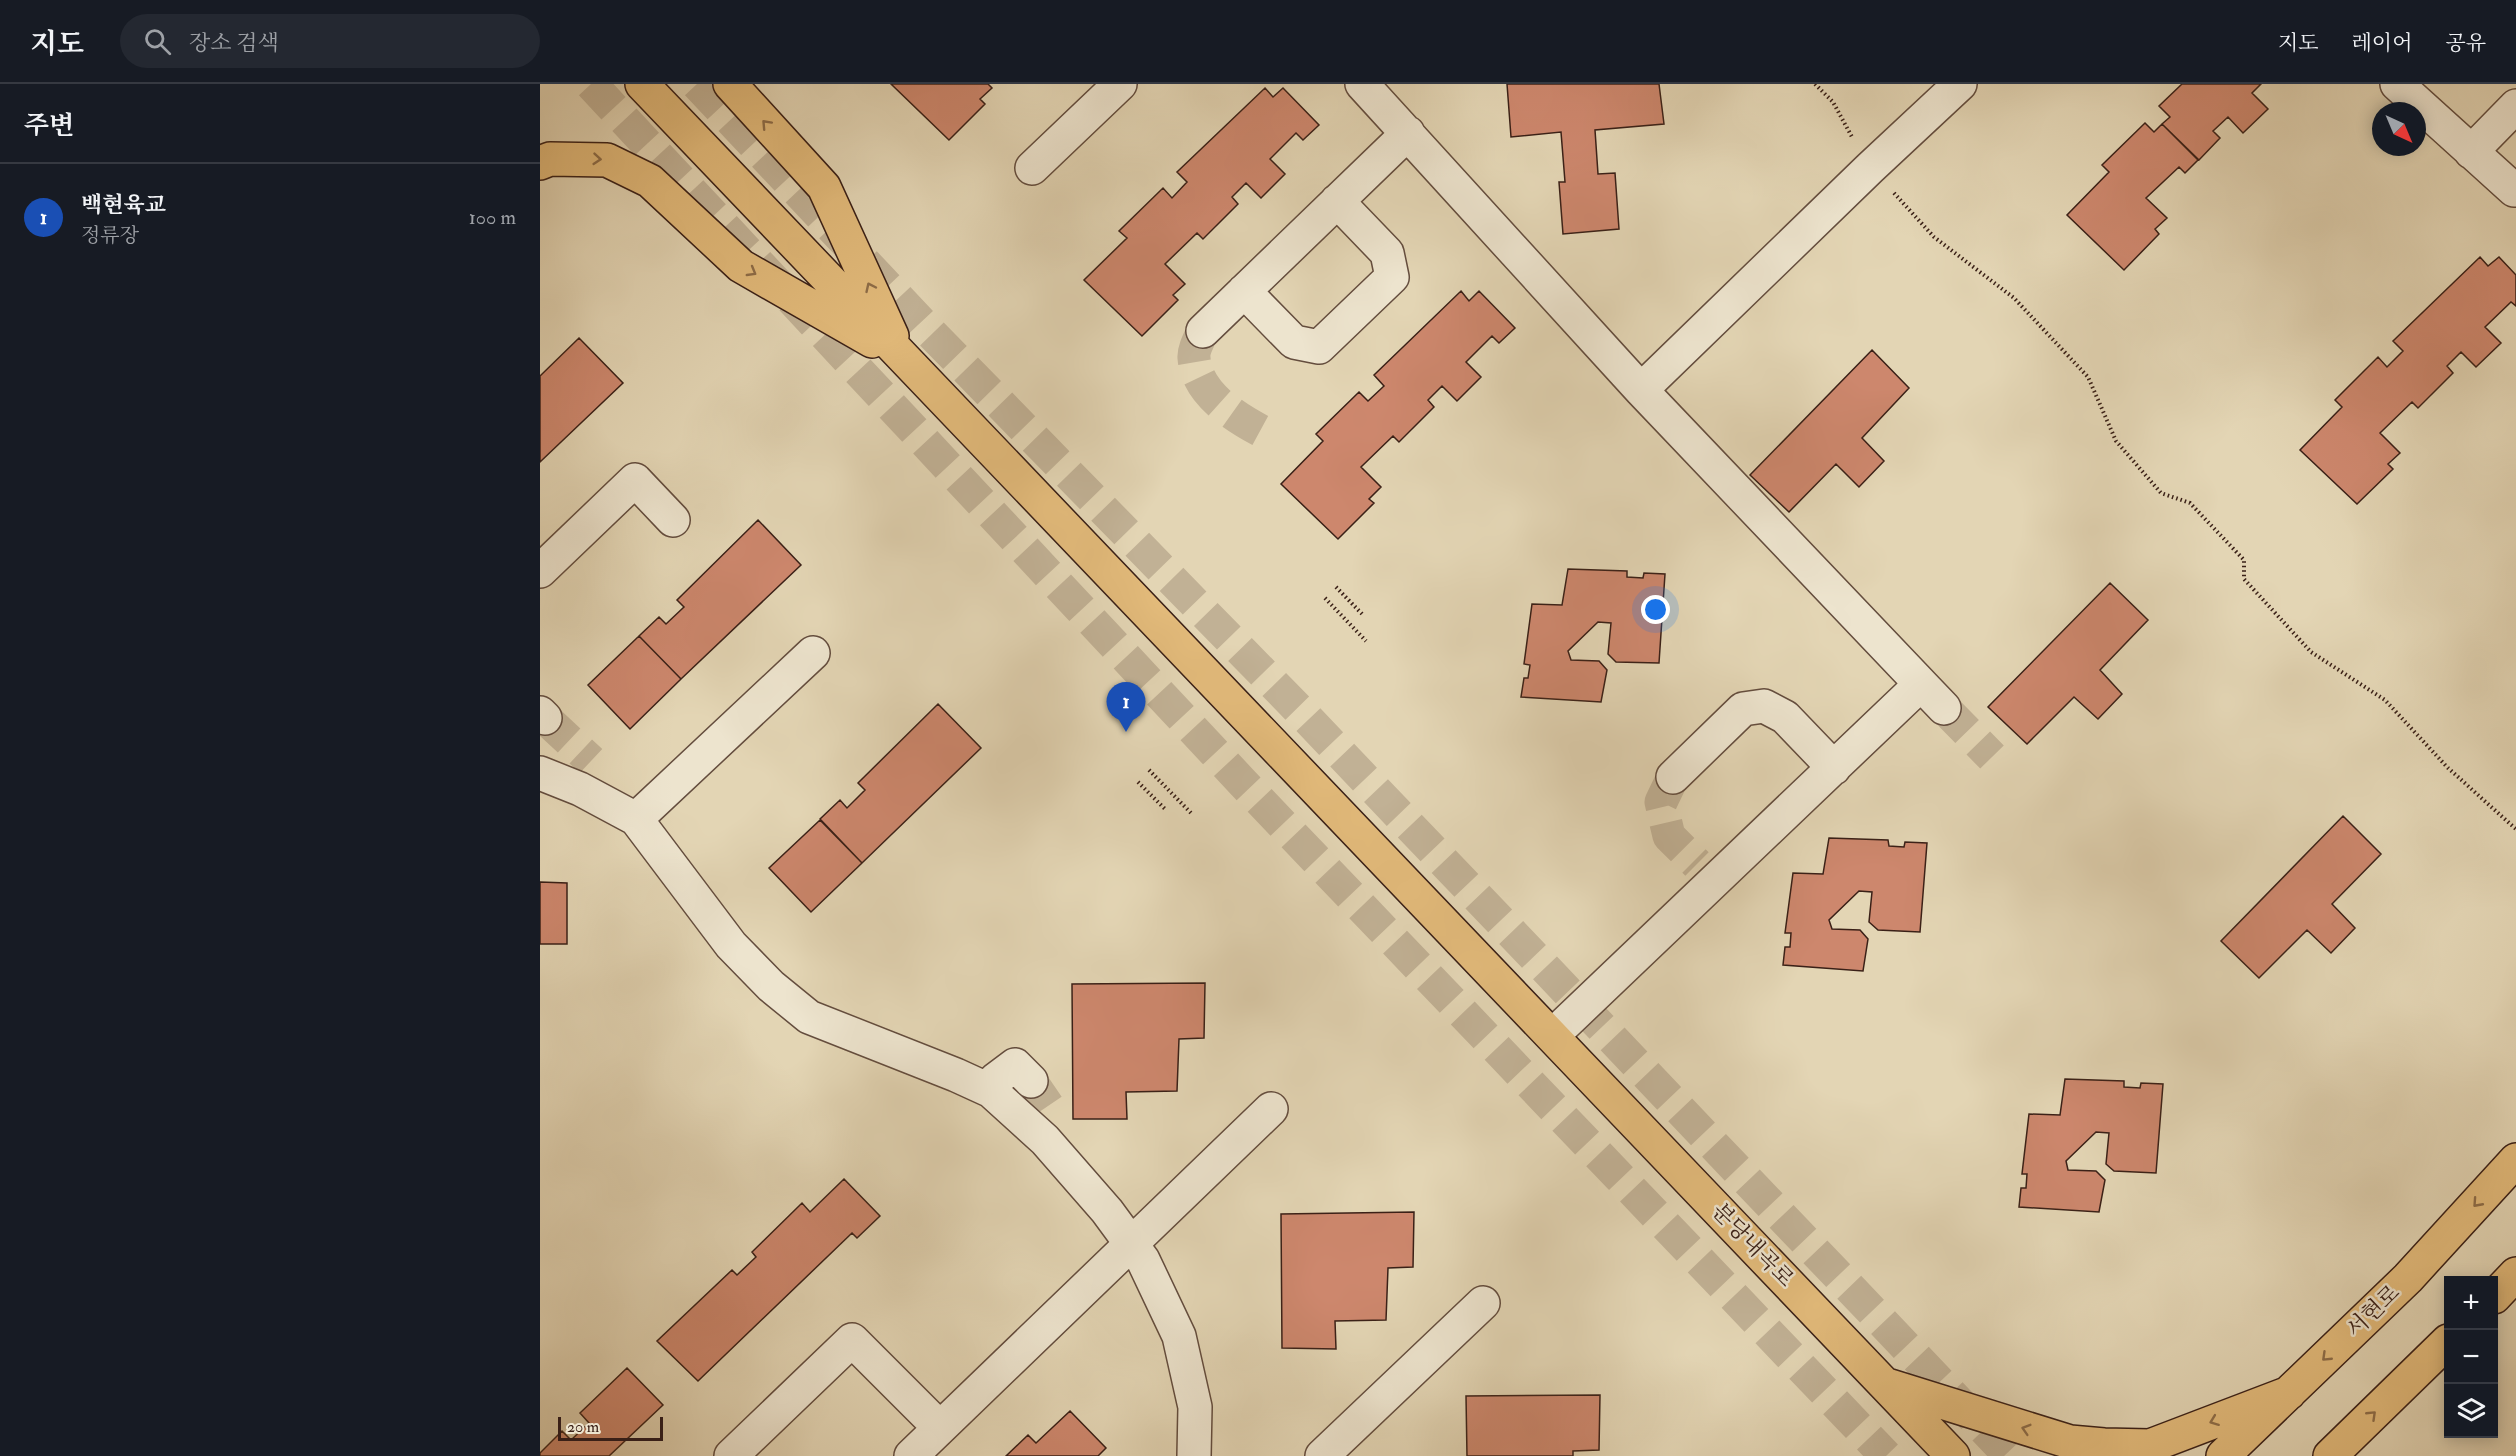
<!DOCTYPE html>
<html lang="ko">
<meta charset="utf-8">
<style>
body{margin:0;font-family:"IM FELL Double Pica","Noto Serif KR",serif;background:#242831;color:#f1f3f6}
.controls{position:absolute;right:18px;bottom:18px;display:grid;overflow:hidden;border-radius:0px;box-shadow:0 3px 15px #0003}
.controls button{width:54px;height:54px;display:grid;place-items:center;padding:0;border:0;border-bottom:2px solid #363941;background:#171b24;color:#f1f3f6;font:30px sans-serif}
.compass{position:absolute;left:1832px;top:18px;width:54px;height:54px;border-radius:50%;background:#171b24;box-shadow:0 3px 15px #0003;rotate:136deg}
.scale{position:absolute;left:18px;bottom:15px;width:105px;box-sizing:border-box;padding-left:6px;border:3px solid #3a2017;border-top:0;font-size:16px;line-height:21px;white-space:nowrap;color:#3a2017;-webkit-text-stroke:4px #ede4ce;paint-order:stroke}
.you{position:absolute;left:1116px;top:526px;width:21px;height:21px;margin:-15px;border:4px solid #fff;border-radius:50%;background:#1a73e8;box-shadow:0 0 0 9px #1a73e833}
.badge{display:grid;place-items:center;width:39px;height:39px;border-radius:50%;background:#c59692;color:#fff;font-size:20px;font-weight:700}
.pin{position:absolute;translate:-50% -50px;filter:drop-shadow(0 2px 3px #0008)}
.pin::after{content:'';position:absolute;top:32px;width:21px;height:18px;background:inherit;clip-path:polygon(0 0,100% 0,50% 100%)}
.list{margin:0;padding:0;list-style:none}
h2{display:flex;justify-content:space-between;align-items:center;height:78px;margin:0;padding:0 24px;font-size:26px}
h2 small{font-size:20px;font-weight:400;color:#9ea1a6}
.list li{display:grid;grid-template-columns:39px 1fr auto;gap:18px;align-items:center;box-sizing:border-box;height:108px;padding:0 24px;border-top:2px solid #363941}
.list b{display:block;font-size:22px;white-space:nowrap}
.list p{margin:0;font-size:20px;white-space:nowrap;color:#9ea1a6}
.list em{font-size:20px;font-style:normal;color:#9ea1a6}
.icon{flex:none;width:33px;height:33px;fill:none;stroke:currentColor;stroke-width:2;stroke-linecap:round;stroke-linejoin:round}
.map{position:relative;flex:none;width:1976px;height:1372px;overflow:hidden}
header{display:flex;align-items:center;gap:36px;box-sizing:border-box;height:84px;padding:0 30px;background:#171b24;border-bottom:2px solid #363941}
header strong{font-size:28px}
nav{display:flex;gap:33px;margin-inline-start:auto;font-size:21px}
.search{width:420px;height:54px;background:#242831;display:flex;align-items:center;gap:15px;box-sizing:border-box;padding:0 21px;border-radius:33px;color:#9ea1a6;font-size:22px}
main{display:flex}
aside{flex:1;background:#171b24}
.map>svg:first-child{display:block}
</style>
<header>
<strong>지도</strong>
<div class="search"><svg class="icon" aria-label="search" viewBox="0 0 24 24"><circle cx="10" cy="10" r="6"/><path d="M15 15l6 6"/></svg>장소 검색</div>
<nav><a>지도</a><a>레이어</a><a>공유</a></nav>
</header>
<main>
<aside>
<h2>주변<small></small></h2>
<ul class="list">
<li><span class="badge" style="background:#1a4fb4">1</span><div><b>백현육교</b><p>정류장</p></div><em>100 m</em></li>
</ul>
</aside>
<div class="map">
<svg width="1976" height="1372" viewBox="0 0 1976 1372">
<rect width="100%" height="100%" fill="#e3d5b4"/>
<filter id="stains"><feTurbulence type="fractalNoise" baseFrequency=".00333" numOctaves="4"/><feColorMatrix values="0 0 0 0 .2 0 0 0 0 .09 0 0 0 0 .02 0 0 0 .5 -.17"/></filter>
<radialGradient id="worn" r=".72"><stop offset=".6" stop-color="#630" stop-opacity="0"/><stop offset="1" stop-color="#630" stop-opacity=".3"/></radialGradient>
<path fill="#cd876d" stroke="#3a2017" stroke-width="1.5" d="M351 0H448L452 4 440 15 445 20 409 56Z
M967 0H1119L1124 40 1055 46 1058 90 1075 89 1079 145 1023 150 1019 98H1025L1021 48 971 53Z
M1642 0H1721L1712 9 1728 25 1703 49 1688 33 1673 47 1680 54 1659 76 1622 40 1630 33 1619 22Z
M725 4 733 13 743 4 779 41 763 56 756 49 730 75 745 90 721 114 706 99 692 113 698 120 663 155 657 149 625 180 645 200 633 211 638 216 602 252 544 196 587 154 579 147 623 104 632 114 647 98 637 88Z
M1605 39 1614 48 1622 40 1658 76 1645 89 1639 83 1606 114 1627 134 1615 145 1619 150 1584 186 1527 131 1569 88 1562 81Z
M1940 173 1948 182 1959 173 1976 191V222L1971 218 1945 243 1961 259 1936 283 1921 268 1907 282 1913 289 1878 324 1872 318 1840 349 1860 369 1848 380 1853 385 1817 420 1760 366 1802 323 1795 316 1838 273 1847 283 1863 267 1853 257Z
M921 207 929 217 939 207 975 244 959 259 952 252 926 278 941 293 917 317 902 302 888 316 894 323 859 358 853 352 821 383 841 403 829 415 834 419 798 455 741 400 783 357 776 350 819 308 828 317 844 302 834 291Z
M39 254 83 299 0 378V292Z
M1332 266 1369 304 1322 354 1344 377 1319 403 1296 380 1249 428 1210 391Z
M218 436 261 481 141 595 99 552 119 533 126 540 144 523 137 516Z
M1028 485 1087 487V493L1103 494 1104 489 1125 490 1119 579 1076 578 1068 570 1071 539 1058 538 1028 567 1031 576 1059 577 1067 586 1061 618 981 613 984 594H988L990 581 984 580 992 520 1022 521Z
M1570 499 1608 536 1560 586 1582 610 1558 635 1534 613 1487 660 1448 623Z
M99 552 141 595 90 645 48 601Z
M398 620 441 664 322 779 280 735 300 716 307 724 325 706 318 699Z
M1803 732 1841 770 1792 820 1815 844 1791 869 1767 846 1719 894 1681 857Z
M280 736 322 779 271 828 229 784Z
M1289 754 1348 756 1349 762 1364 763 1365 758 1387 759 1380 848 1338 846 1329 838 1332 808 1319 807 1289 836 1292 845 1320 846 1328 855 1323 887 1243 881 1245 863H1250L1251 849H1245L1253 789 1283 790Z
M0 798 27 799V860H0Z
M665 899 664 954 639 955 637 1007 586 1008 587 1035H533L532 900Z
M1525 995 1584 997V1003L1600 1004 1601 999 1623 1000 1616 1089 1574 1087 1566 1080 1569 1049 1556 1048 1526 1077 1528 1086 1556 1087 1565 1096 1559 1128 1479 1123 1481 1104H1486L1487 1090H1482L1489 1030 1520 1031Z
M304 1095 340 1132 317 1154 312 1149 158 1297 117 1257 192 1186 197 1191 216 1173 212 1168 262 1119 270 1128Z
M874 1128 873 1183 848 1184 846 1236 795 1237 796 1265 742 1264 741 1130Z
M87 1284 123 1321 69 1372H0V1369L22 1347 31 1356 49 1339 40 1329Z
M1060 1311 1059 1366 1033 1367V1372H927L926 1312Z
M530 1327 566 1364 558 1372H466L488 1351 496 1359Z"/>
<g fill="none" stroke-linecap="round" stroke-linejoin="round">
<path stroke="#c1b195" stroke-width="33" stroke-dasharray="33 16" stroke-linecap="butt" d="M663 247C660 254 653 266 654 274 657 310 695 333 723 348
M1404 624 1452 673
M5 634 51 677
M1133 693 1121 718 1129 752 1157 780
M491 997 508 1022"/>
<path stroke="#c1b195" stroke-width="33" stroke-dasharray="33 16" stroke-linecap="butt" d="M51 0 703 699 1346 1372
M157 0 391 249 763 630 1470 1372"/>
<defs>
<path id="minor" d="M822 0 1101 306 1381 600 1013 951
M1857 0 1974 106
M1931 68 1976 22
M492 84 580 0
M704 207 754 258 779 263 852 193 847 169 797 117
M663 247 868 49
M1101 306 1330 84 1420 0
M0 487 95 396 133 436
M1381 600 1404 624
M0 629 5 634
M0 689 40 705 96 735 191 861 231 902 269 933 416 991 451 1007 505 1056 567 1127 603 1176 639 1252 655 1323 654 1372
M1133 693 1203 625 1224 622 1245 633 1294 684
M96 735 273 569
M451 1007 455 996 475 981 491 997
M191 1372 312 1256 400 1344
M371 1372 731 1025
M782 1372 943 1219"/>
<path id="major" d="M102 0 1413 1372
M190 0 284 103 352 252
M0 79 10 75 67 76 110 97 201 182 332 257
M1954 1213 1976 1190
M1347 1301 1530 1358 1564 1361 1610 1362 1749 1309
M1683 1372 1868 1194 1976 1076
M1790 1372 1908 1257"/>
</defs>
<use href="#minor" stroke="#644d3e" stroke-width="36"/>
<use href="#major" stroke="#3a2017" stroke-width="36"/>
<path stroke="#3a2017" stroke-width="4" stroke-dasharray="1.5 3" stroke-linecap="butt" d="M1275 0 1293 18 1312 53
M1354 109 1394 153 1474 214 1548 293 1576 357 1621 409 1650 419 1704 476V495L1771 568 1845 616 1908 684 1976 745
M796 503 824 532
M785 514 826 557
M609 686 651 729
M598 698 625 725"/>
<use href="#minor" stroke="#ede4ce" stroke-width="33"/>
<use href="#major" stroke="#e2ba7a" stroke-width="33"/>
</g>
<defs><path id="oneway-chevron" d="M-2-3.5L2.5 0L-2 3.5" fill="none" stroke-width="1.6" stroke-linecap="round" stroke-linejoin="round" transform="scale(1.5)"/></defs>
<g stroke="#8e6d48">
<use href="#oneway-chevron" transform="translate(226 40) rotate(-133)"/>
<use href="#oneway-chevron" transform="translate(57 75) rotate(5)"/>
<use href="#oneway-chevron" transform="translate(212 188) rotate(30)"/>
<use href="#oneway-chevron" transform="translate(330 203) rotate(-115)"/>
<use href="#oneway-chevron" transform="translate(1937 1119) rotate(132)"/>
<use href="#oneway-chevron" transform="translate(1786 1273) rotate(136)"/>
<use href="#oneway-chevron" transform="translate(1832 1331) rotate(-44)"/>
<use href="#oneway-chevron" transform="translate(1674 1337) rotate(159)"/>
<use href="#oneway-chevron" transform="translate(1486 1345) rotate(-163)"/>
</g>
<g text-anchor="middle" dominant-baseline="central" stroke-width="5" stroke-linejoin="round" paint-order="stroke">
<g font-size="22" fill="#3a2017" stroke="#ede4ce">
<text transform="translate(1213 1161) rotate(46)">분당내곡로</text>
<text transform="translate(1833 1227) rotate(-44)">서현로</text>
</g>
</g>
<rect width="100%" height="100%" filter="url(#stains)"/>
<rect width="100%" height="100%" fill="url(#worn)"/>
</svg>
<div class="controls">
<button>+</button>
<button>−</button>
<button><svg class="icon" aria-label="layers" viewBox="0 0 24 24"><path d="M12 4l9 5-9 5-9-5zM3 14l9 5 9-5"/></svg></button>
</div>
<svg class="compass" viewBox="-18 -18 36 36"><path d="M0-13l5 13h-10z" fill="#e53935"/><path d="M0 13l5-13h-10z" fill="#9ea1a6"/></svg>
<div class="scale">20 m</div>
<div class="you"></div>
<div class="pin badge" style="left:586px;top:648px;background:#1a4fb4">1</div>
</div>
</main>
